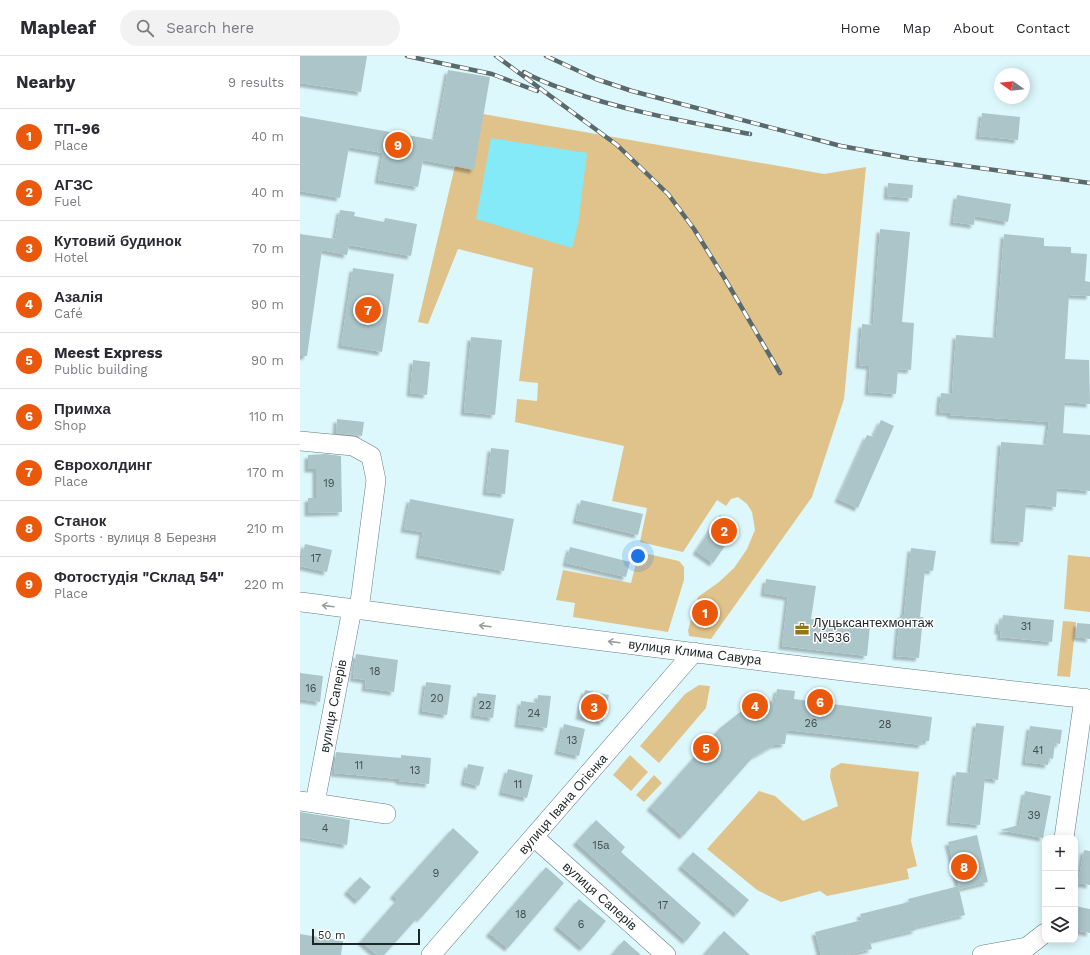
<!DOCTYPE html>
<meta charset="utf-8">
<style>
body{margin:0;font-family:"Work Sans",sans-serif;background:#f2f2f3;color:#2b2b33}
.controls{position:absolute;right:12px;bottom:12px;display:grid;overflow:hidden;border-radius:8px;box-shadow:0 2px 10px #0003}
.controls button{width:36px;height:36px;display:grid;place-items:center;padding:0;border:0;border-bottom:1px solid #e1e1e2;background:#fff;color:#2b2b33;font:20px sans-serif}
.compass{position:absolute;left:694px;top:12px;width:36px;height:36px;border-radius:50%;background:#fff;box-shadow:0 2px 10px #0003;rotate:284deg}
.scale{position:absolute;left:12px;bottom:10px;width:108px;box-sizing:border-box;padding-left:4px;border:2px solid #1c2627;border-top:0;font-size:11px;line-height:14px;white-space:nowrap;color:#1c2627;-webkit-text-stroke:3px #fff;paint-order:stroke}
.you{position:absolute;left:338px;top:500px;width:14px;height:14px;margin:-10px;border:3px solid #fff;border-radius:50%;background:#1a73e8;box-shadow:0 0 0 6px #1a73e833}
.badge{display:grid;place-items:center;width:26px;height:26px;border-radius:50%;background:#ea580c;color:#fff;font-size:13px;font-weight:700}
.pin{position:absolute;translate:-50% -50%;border:2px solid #fff;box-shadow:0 1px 4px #0006}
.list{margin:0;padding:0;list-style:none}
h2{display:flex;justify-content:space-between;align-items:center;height:52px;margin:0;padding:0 16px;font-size:17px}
h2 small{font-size:13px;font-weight:400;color:#7c7c81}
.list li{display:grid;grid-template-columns:26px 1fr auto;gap:12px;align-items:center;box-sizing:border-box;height:56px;padding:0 16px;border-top:1px solid #e1e1e2}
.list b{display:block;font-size:15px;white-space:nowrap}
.list p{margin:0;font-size:13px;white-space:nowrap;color:#7c7c81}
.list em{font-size:13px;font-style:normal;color:#7c7c81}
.icon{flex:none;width:22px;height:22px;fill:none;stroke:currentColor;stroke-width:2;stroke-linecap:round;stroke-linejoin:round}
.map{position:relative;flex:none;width:790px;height:899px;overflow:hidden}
header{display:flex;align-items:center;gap:24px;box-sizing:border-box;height:56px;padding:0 20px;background:#fff;border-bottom:1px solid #e1e1e2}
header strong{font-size:19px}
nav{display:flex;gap:22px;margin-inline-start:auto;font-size:14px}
.search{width:280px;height:36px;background:#f2f2f3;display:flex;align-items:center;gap:10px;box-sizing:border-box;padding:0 14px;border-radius:22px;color:#7c7c81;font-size:15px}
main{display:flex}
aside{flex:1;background:#fff}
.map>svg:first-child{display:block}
</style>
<header>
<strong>Mapleaf</strong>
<div class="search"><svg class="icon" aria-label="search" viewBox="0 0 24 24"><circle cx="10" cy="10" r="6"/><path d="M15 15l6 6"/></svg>Search here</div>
<nav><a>Home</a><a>Map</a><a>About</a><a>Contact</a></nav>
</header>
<main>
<aside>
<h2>Nearby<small>9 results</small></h2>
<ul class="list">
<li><span class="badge">1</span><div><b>ТП-96</b><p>Place</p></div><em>40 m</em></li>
<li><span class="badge">2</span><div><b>АГЗС</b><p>Fuel</p></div><em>40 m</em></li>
<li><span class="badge">3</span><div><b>Кутовий будинок</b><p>Hotel</p></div><em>70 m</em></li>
<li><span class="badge">4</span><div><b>Азалія</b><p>Café</p></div><em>90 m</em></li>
<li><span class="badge">5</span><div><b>Meest Express</b><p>Public building</p></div><em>90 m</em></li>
<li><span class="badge">6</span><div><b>Примха</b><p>Shop</p></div><em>110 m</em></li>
<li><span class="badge">7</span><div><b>Єврохолдинг</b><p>Place</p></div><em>170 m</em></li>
<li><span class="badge">8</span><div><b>Станок</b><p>Sports · вулиця 8 Березня</p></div><em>210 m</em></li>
<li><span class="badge">9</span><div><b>Фотостудія &quot;Склад 54&quot;</b><p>Place</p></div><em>220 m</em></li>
</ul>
</aside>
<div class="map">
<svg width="790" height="899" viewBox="0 0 790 899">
<defs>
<filter id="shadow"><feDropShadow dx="-3.5" dy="3.5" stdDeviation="1" flood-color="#0004"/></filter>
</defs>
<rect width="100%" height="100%" fill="#ddf8fc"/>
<path fill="#e0c38b" d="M183 58 524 118 566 111 544 343 512 441 411 583 389 580 388 574 398 541 419 526 434 512 447 493 455 474 452 456 447 448 438 441 431 443 426 450 417 444 383 496 340 486 347 452 312 445 324 390 215 366 217 343 237 345 238 327 219 325 233 212 158 193 128 268 118 266 155 110Z
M339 496 379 505 384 511V524L368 576 273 561 275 547 256 544 263 514 331 527Z
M768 499 790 501V556L764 553Z
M763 565 776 566 770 621 757 620Z
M399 629 410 630 406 652 359 707 340 690 385 638Z
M330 699 348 716 331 735 313 719Z
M541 707 619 716 611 785 617 810 607 813 609 823 527 840 520 835 481 846 457 834 407 793 459 735 475 740 503 765 538 750 530 721 531 713Z
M354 719 362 727 344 746 336 739Z"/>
<path fill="#84eaf8" d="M191 82 287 97 278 168 272 192 176 163Z"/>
<path fill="#abc5c9" filter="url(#shadow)" d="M0 0H67L61 36 0 27Z
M148 14 190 21 174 114 123 104 118 131 78 124 83 97 49 91 40 142 0 135V60L135 84Z
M682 57 720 61 718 84 679 80Z
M588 127 613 129 612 142 587 140Z
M657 139 711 148 708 166 675 160 674 169 653 166Z
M40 154 55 156 54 160 84 166 85 162 117 168 111 200 49 189 47 199 22 194 7 300H0V178L35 183Z
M580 173 610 176 602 266 614 267 611 314 598 313 596 338 568 336 570 310 559 309 562 268 573 269Z
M704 178 744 182V190L771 191V197L787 198 785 225 790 226V240L769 239 765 303 789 304 790 348 765 346 763 377 790 379V435L757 432 756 451 726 448 723 486 694 484 701 386 746 389 749 366 650 359 651 357 639 356 641 337 652 338 656 279 696 282Z
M53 212 94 218 82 296 41 289Z
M171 281 202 284 195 359 164 356Z
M113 304 130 306 127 339 110 337Z
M37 363 64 366 62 380 36 377Z
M581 364 594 370 558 452 538 443 567 379 573 381Z
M191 392 209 394 205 438 186 436Z
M26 398 41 400 42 456 8 457V442H16V413H8V399Z
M110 443 214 463 204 515 119 499 123 476 104 473Z
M281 444 343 458 338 479 276 464Z
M420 459 438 471 413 507 396 495Z
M5 488 32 494 27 516 0 510Z
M270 491 330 506 326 521 266 507Z
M611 492 636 495 633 515 625 514 620 561H623L619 602 596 600 600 559H604Z
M466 523 516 530 511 563 570 570 567 600 482 590 488 541 464 537Z
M400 550 413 553 411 564 398 562Z
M703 559 754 564 752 586 700 581 701 575H698L699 564 702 565Z
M777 567 790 568V583L776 581Z
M56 598 98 604 94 636 65 632 66 624 53 622Z
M0 617 23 620 20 646 0 643Z
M126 626 151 629 147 659 122 655Z
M477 633 495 635 494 643 632 661 629 685H623L622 689 487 674 485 688 474 689 453 701 383 780 350 751 420 672 443 654 466 646 475 645Z
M285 634 309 639 303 666 279 660Z
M177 637 196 639 193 662 174 659Z
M238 639 251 640 247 672 218 668 221 645 237 647Z
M676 667 704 670 698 724 685 722 680 769 650 766 656 716 670 717Z
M264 668 285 673 279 700 258 695Z
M730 670 762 674 760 688 755 687 753 703 749 702 748 709 725 706Z
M36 696 101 702V699L131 702 129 728 99 725V723L34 717Z
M168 708 184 711 179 730 164 726Z
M208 713 233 719 227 742 202 736Z
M725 735 751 740 743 782 700 774 719 769Z
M0 756 50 764 47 789 0 781Z
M296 764 325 791 321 796 401 867 386 885 276 786Z
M153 772 179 796 120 863 118 861 84 899H77L61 885 98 843 93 839Z
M677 779 688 826 659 833 665 859 615 871 616 874 570 885 572 893 546 899H521L515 876 562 864 560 858 609 846 608 843 659 830 648 786Z
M784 794 790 795V829L778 827Z
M393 796 449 844 437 858 381 810Z
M246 811 264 827 208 892 189 877Z
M60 821 71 831 58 845 47 835Z
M279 843 306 865 283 892 257 870Z
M775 850 790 853V877L775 874Z
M424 875 450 899H403Z
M0 878 43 885 41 899H0Z
M324 884 341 899H311Z"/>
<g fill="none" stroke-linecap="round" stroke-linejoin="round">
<defs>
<path id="minor" d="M0 385 53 390 71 400 76 424 59 554
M0 546C263 580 526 615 790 643
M0 745 86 758
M15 747 52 553
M234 781 366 899
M764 782 784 642
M131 899 394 596
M682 899 727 891 745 877"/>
</defs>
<use href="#minor" stroke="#637b7f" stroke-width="20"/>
<use href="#minor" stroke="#fff" stroke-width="19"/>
<defs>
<path id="rail" d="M107 0 192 18 237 35
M196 0 317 89 368 138 394 173 425 223 480 317
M246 0 296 23 332 35 541 90 607 102 790 127
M224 16C238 24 254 30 269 35 328 56 390 66 450 78"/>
</defs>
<use href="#rail" stroke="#5a6a6c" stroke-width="4.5"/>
<use href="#rail" stroke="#fff" stroke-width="3" stroke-dasharray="9" stroke-linecap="butt"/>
</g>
<defs><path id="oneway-shaft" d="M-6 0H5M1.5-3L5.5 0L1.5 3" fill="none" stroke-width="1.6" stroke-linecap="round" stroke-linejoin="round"/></defs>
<g stroke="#999d9e">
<use href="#oneway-shaft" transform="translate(28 550) rotate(-173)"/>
<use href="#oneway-shaft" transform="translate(185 570) rotate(-173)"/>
<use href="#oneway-shaft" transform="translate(314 586) rotate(-173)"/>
</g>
<defs>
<symbol id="office-bare" viewBox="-9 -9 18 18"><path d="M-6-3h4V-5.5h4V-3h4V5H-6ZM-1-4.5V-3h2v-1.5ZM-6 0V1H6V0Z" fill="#97721c" stroke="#fff" stroke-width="2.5" paint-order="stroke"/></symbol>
</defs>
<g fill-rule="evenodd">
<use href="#office-bare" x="492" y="563" width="20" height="20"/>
</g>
<g text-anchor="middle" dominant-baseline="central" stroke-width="3" stroke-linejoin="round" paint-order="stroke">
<g font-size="11" fill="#404e50">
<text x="29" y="427">19</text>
<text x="16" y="502">17</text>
<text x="726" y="570">31</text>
<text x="75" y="615">18</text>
<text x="11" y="632">16</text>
<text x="137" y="642">20</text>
<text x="185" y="649">22</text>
<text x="234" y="657">24</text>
<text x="511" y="667">26</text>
<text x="585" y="668">28</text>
<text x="272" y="684">13</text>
<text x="738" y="694">41</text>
<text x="59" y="709">11</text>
<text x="115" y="714">13</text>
<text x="218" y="728">11</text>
<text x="734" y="759">39</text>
<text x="25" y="772">4</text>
<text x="301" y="789">15а</text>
<text x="136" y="817">9</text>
<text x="363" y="849">17</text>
<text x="221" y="858">18</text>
<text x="281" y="868">6</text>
</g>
<g font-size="13" fill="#1c2627" stroke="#fff" text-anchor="start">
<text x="513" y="566">Луцьксантехмонтаж<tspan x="513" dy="15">№536</tspan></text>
</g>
<g font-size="13" fill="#1c2627" stroke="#fff">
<text transform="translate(395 596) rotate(7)">вулиця Клима Савура</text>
<text transform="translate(33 650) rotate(-79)">вулиця Саперів</text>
<text transform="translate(263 748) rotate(-49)">вулиця Івана Огієнка</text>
<text transform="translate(300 840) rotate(42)">вулиця Саперів</text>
</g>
</g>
</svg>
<div class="controls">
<button>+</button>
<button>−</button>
<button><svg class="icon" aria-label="layers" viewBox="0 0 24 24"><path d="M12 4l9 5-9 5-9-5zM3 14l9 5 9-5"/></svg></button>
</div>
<svg class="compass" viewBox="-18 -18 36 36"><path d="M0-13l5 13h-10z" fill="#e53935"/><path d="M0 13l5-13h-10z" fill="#7c7c81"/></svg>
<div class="scale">50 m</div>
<div class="you"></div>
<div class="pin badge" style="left:405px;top:557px">1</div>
<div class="pin badge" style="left:424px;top:475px">2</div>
<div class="pin badge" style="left:294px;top:651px">3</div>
<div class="pin badge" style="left:455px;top:650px">4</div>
<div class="pin badge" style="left:406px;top:692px">5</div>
<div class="pin badge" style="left:520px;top:646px">6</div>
<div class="pin badge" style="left:68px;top:254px">7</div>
<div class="pin badge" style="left:664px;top:811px">8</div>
<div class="pin badge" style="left:98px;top:89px">9</div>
</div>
</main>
